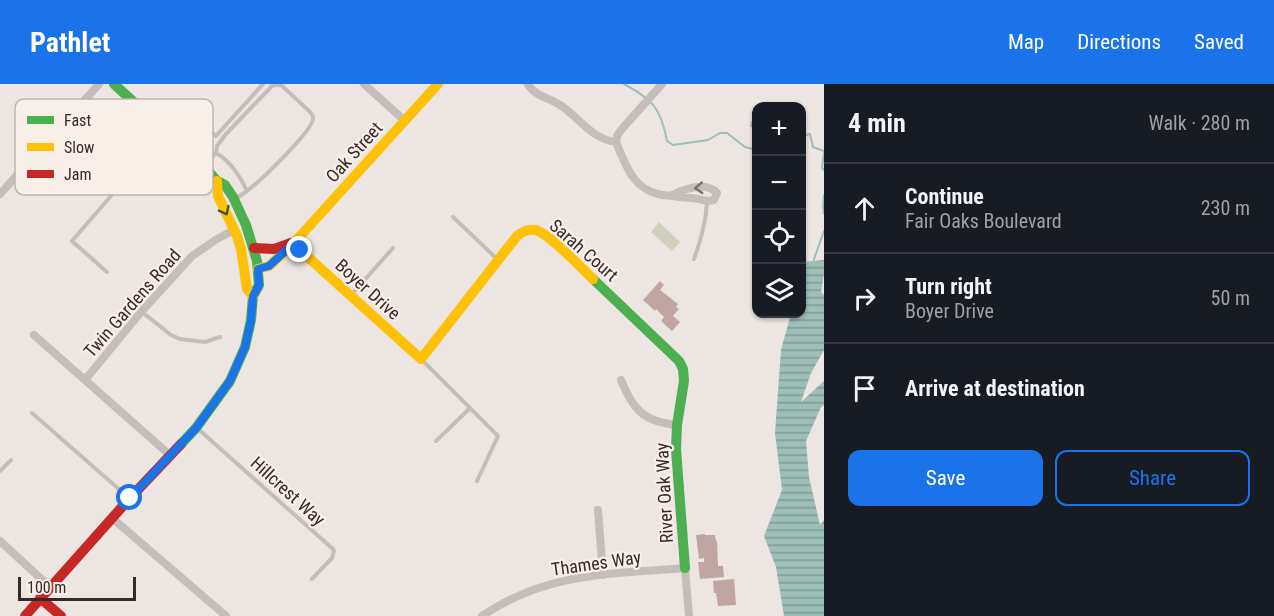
<!DOCTYPE html>
<meta charset="utf-8">
<style>
body{margin:0;font-family:"Roboto Condensed",sans-serif;background:#242831;color:#f1f3f6}
.controls{position:absolute;right:18px;top:18px;display:grid;overflow:hidden;border-radius:12px;box-shadow:0 2px 4px #0004}
.controls button{width:54px;height:54px;display:grid;place-items:center;padding:0;border:0;border-bottom:2px solid #363941;background:#171b24;color:#f1f3f6;font:30px sans-serif}
.scale{position:absolute;left:18px;bottom:15px;width:118px;box-sizing:border-box;padding-left:6px;border:3px solid #362a28;border-top:0;font-size:16px;line-height:21px;white-space:nowrap;color:#362a28;-webkit-text-stroke:4px #f9efe9;paint-order:stroke}
.stop{position:absolute;width:18px;height:18px;margin:-14px;border:4px solid #1a73e8;border-radius:50%;background:#fff}
.stop.end{background:#1a73e8;border-color:#fff;box-shadow:0 2px 6px #0008}
.list{margin:0;padding:0;list-style:none}
h2{display:flex;justify-content:space-between;align-items:center;height:78px;margin:0;padding:0 24px;font-size:26px}
h2 small{font-size:20px;font-weight:400;color:#9ea1a6}
.list li{display:grid;grid-template-columns:39px 1fr auto;gap:18px;align-items:center;box-sizing:border-box;height:90px;padding:0 24px;border-top:2px solid #363941}
.list b{display:block;font-size:22px;white-space:nowrap}
.list p{margin:0;font-size:20px;white-space:nowrap;color:#9ea1a6}
.list em{font-size:20px;font-style:normal;color:#9ea1a6}
.actions{display:flex;gap:12px;padding:18px 24px}
.actions a{flex:1;padding:14px 0;border:2px solid #1a73e8;border-radius:12px;text-align:center;font-size:21px;color:#1a73e8}
.actions .main{background:#1a73e8;color:#fff}
.icon{flex:none;width:33px;height:33px;fill:none;stroke:currentColor;stroke-width:2;stroke-linecap:round;stroke-linejoin:round}
.map{position:relative;flex:none;width:824px;height:532px;overflow:hidden}
header{display:flex;align-items:center;gap:36px;box-sizing:border-box;height:84px;padding:0 30px;background:#1a73e8;color:#fff}
header strong{font-size:28px}
nav{display:flex;gap:33px;margin-inline-start:auto;font-size:21px}
main{display:flex}
aside{flex:1;background:#171b24}
.map>svg:first-child{display:block}
</style>
<header>
<strong>Pathlet</strong>
<nav><a>Map</a><a>Directions</a><a>Saved</a></nav>
</header>
<main>
<div class="map">
<svg width="824" height="532" viewBox="0 0 824 532">
<defs>
<pattern id="water-rules" width="6" height="5" patternUnits="userSpaceOnUse" patternTransform="scale(1.5)"><rect width="6" height="5" fill="#9ebeb8"/><path d="M0 2.5h6" fill="none" stroke="#829b96"/></pattern>
</defs>
<rect width="100%" height="100%" fill="#ece5e1"/>
<path fill="#d0d1bc" d="M659 138 680 158 672 167 651 148Z"/>
<path fill="url(#water-rules)" d="M824 176V190L821 208 824 211V266L811 289 801 318 824 297V321L821 323 806 357 809 393 820 441 824 436V532H784L776 483 764 452 782 406 775 349 781 266 791 230H802V178Z"/>
<g fill="none" stroke-linecap="round" stroke-linejoin="round">
<path stroke="#9ebeb8" stroke-width="2" d="M624 0C652 15 661 24 667 57L673 61 708 56 720 49H727L745 63 753 65 756 61
M756 35 752 38 751 42 756 45
M802 52 810 50 813 63 824 67
M824 69 822 84 824 86
M824 111 823 122 824 130
M813 178 824 147"/>
</g>
<path fill="#bfa6a3" d="M660 197 664 201 660 206 678 220 676 223 679 225 673 232 680 238 672 247 661 237 664 233 656 225 655 227 643 216Z
M705 450V451H715L716 457H717L718 482H723L724 493 700 495 698 478H704V474L699 475 696 451Z
M734 495 736 521 718 522 716 509H714L713 497Z"/>
<g fill="none" stroke-linecap="round" stroke-linejoin="round">
<path stroke="#c5bdba" stroke-width="4" d="M164 41 181 22 216 52 263 0
M216 69 217 62 226 50 273 1H281L308 26C311 29 313 30 313 34 314 46 259 98 247 107
M147 73 181 101
M206 79 216 69C230 77 240 92 247 107L237 114
M453 133 497 175
M694 175C701 156 706 139 707 118
M107 188 72 157 136 83 170 52
M352 210 393 164
M142 228 171 251 180 255 205 258 220 253
M423 277 498 352 477 397
M32 329 129 414
M197 344 333 465 334 467 332 474 312 495
M436 357 470 324
M0 387 11 376"/>
<path stroke="#c5bdba" stroke-width="8" d="M364 0 405 37
M528 1C539 15 547 12 560 21 579 33 591 55 616 58
M616 58C625 79 632 104 658 110 663 112 668 111 673 112 679 113 684 114 691 114 700 114 706 119 714 116L717 109C707 97 684 105 672 111
M616 58 617 52 621 46 662 0
M0 110 99 0
M34 251 171 372
M85 296 141 228 192 172 217 155 234 146
M621 296C633 326 644 338 677 341
M598 426 603 491
M112 434 226 532
M0 457 50 503
M482 532C547 488 610 490 685 484L689 532"/>
<path stroke="#4caf50" stroke-width="10" d="M114 0 204 82 217 97 225 101 233 113 246 141 257 177 259 201 253 212 251 236 245 263 230 297 196 344 181 360
M593 195 679 277 683 285 684 297 677 341 676 365 685 484"/>
<path stroke="#ffc107" stroke-width="10" d="M217 97 218 112 237 152 241 165 247 205 253 212
M294 159 300 166 421 275 517 152C522 148 528 145 535 146 548 148 581 184 593 195
M258 185 269 182 294 159 438 0"/>
<path stroke="#c62828" stroke-width="10" d="M254 164 274 165 291 159
M40 514 61 532
M25 532 130 414 181 360"/>
</g>
<defs><path id="oneway-chevron" d="M-2-3.5L2.5 0L-2 3.5" fill="none" stroke-width="1.6" stroke-linecap="round" stroke-linejoin="round" transform="scale(1.5)"/></defs>
<use stroke="#766c6a" href="#oneway-chevron" transform="translate(699 104) rotate(177)"/>
<use stroke="#3f5f38" href="#oneway-chevron" transform="translate(225 127) rotate(64)"/>
<g fill="none" stroke-linecap="round" stroke-linejoin="round">
<path stroke="#1a73e8" stroke-width="8" d="M130 414 196 344 230 297 245 263 251 236 253 212 259 201 258 185 269 182 294 159 300 166"/>
</g>
<g text-anchor="middle" dominant-baseline="central" stroke-width="4.5" stroke-linejoin="round" paint-order="stroke">
<g font-size="18" fill="#362a28" stroke="#f9efe9">
<text transform="translate(354 68) rotate(-48)">Oak Street</text>
<text transform="translate(584 166) rotate(41)">Sarah Court</text>
<text transform="translate(368 205) rotate(42)">Boyer Drive</text>
<text transform="translate(132 219) rotate(-49)">Twin Gardens Road</text>
<text transform="translate(288 407) rotate(42)">Hillcrest Way</text>
<text transform="translate(664 409) rotate(-93)">River Oak Way</text>
<text transform="translate(596 479) rotate(-8)">Thames Way</text>
</g>
</g>
<rect x="15" y="15" width="198" height="96" rx="9" fill="#f9efe9" stroke="#beb4af" stroke-width="1.5"/>
<rect x="27" y="32" width="27" height="8" fill="#4caf50"/>
<rect x="27" y="59" width="27" height="8" fill="#ffc107"/>
<rect x="27" y="86" width="27" height="8" fill="#c62828"/>
<g font-size="16" fill="#362a28">
<text x="64" y="42">Fast</text>
<text x="64" y="69">Slow</text>
<text x="64" y="96">Jam</text>
</g>
</svg>
<div class="controls">
<button>+</button>
<button>−</button>
<button><svg class="icon" aria-label="locate" viewBox="0 0 24 24"><circle cx="12" cy="12" r="6"/><path d="M12 2v4M12 18v4M2 12h4M18 12h4"/></svg></button>
<button><svg class="icon" aria-label="layers" viewBox="0 0 24 24"><path d="M12 4l9 5-9 5-9-5zM3 14l9 5 9-5"/></svg></button>
</div>
<div class="scale">100 m</div>
<div class="stop" style="left:130px;top:414px"></div>
<div class="stop end" style="left:300px;top:166px"></div>
</div>
<aside>
<h2>4 min<small>Walk · 280 m</small></h2>
<ul class="list">
<li><svg class="icon" aria-label="ahead" viewBox="0 0 24 24"><path d="M12 20V5M6 11l6-6 6 6"/></svg><div><b>Continue</b><p>Fair Oaks Boulevard</p></div><em>230 m</em></li>
<li><svg class="icon" aria-label="right" viewBox="0 0 24 24"><path d="M7 20v-9h11M14 6l5 5-5 5"/></svg><div><b>Turn right</b><p>Boyer Drive</p></div><em>50 m</em></li>
<li><svg class="icon" aria-label="arrive" viewBox="0 0 24 24"><path d="M6 21V4h12l-3 4 3 4H6"/></svg><div><b>Arrive at destination</b></div></li>
</ul>
<div class="actions"><a class="main">Save</a><a>Share</a></div>
</aside>
</main>
